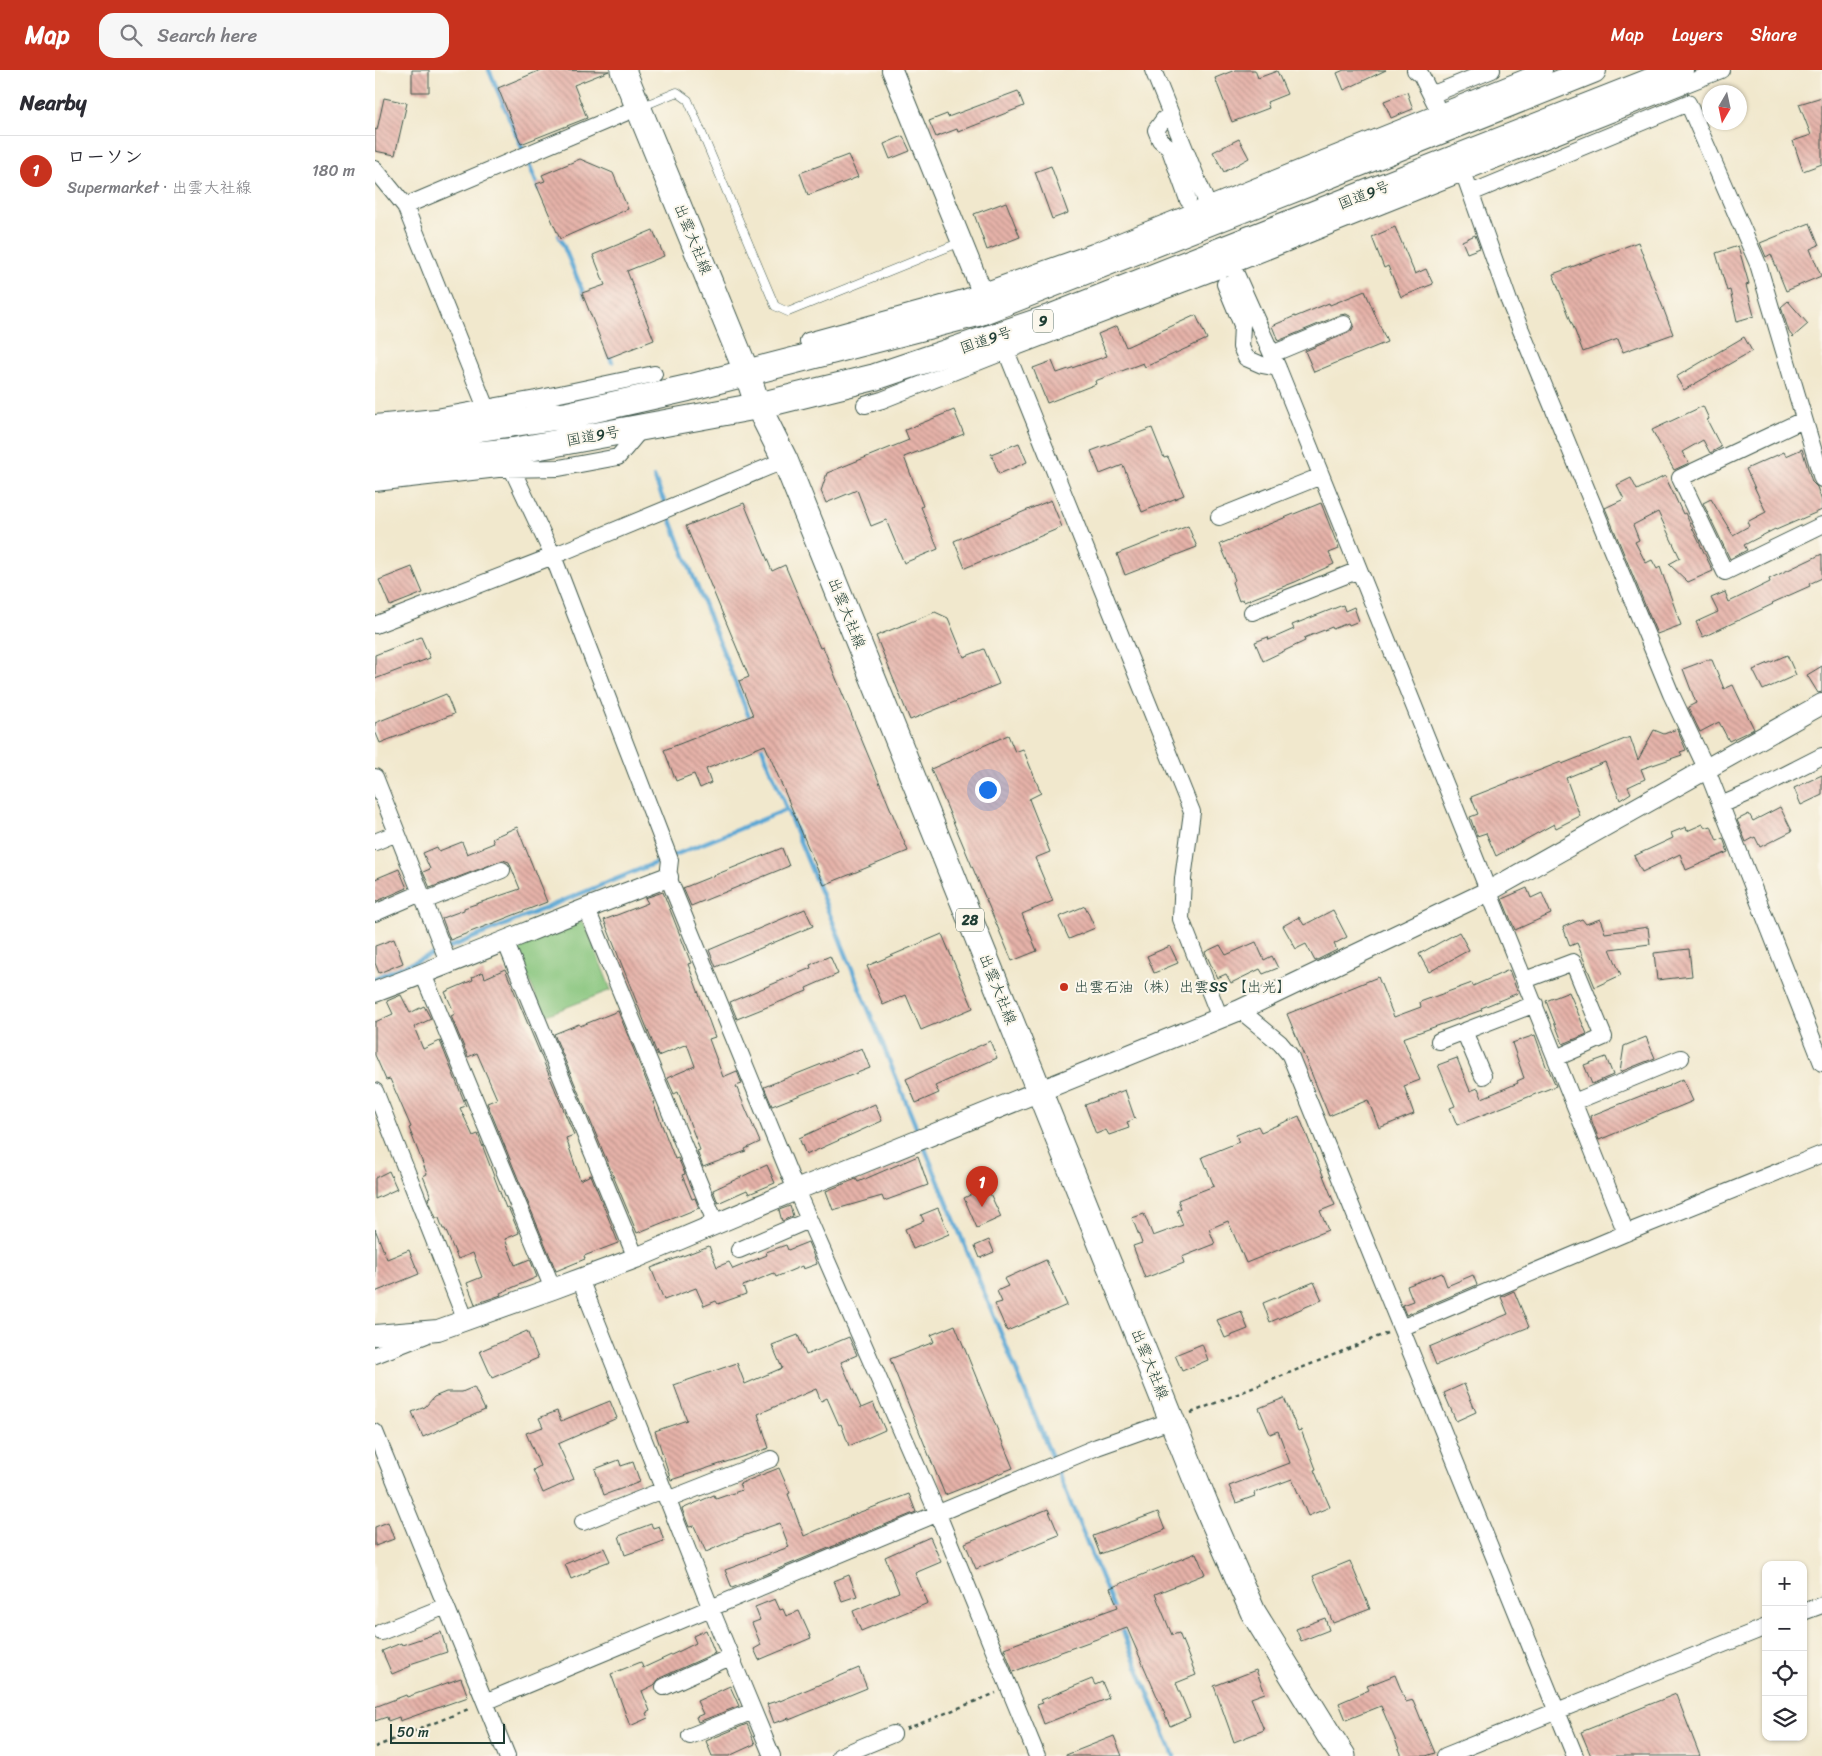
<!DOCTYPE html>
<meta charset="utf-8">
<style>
body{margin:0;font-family:Sriracha,"Klee One",sans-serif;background:#f7f7f7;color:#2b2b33}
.controls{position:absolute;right:15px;bottom:15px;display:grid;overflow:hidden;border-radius:10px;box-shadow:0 1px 4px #0004}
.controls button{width:45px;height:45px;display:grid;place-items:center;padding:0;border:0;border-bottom:1px solid #e1e1e2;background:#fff;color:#2b2b33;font:25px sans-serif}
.compass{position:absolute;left:1327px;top:15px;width:45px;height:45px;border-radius:50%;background:#fff;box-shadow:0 1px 4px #0004;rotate:189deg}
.scale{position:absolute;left:15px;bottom:12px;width:115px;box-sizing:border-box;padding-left:5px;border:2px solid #1f3d34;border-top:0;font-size:14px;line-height:18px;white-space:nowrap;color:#1f3d34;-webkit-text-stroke:4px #fbf7ec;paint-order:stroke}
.you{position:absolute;left:612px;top:719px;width:18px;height:18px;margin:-12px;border:4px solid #fff;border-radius:50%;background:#1a73e8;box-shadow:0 0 0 8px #1a73e833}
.badge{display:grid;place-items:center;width:32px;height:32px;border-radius:50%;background:#c8321e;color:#fff;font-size:16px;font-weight:700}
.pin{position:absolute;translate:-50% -41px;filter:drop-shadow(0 1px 2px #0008)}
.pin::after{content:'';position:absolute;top:26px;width:18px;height:15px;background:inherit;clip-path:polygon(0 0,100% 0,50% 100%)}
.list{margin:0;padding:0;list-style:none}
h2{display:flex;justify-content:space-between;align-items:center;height:65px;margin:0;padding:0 20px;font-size:21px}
h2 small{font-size:16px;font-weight:400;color:#7c7c81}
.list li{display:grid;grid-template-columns:32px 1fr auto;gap:15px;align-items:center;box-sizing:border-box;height:70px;padding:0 20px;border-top:1px solid #e1e1e2}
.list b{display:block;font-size:19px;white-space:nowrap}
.list p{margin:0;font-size:16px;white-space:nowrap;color:#7c7c81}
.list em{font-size:16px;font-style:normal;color:#7c7c81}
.icon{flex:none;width:28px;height:28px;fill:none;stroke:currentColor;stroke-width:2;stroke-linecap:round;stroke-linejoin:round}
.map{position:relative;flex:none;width:1447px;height:1686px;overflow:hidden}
header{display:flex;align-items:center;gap:30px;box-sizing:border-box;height:70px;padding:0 25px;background:#c8321e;color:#fff}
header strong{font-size:24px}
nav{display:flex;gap:28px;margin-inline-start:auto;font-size:18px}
.search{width:350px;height:45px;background:#f7f7f7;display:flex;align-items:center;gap:12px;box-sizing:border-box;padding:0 18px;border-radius:15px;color:#7c7c81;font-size:19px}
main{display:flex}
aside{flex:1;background:#fff}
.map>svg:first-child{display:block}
</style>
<header>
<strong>Map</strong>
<div class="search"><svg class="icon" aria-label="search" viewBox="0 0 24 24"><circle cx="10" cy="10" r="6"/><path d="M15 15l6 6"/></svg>Search here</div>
<nav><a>Map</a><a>Layers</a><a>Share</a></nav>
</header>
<main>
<aside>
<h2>Nearby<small></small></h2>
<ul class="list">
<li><span class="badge">1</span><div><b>ローソン</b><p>Supermarket · 出雲大社線</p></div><em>180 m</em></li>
</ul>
</aside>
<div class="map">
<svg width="1447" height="1686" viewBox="0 0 1447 1686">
<defs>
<pattern id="building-back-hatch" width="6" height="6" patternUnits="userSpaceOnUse" patternTransform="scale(1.25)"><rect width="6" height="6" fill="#e6b2a9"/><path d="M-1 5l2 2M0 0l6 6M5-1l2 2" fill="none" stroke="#ba928a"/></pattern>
</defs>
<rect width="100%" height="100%" fill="#fbf7ec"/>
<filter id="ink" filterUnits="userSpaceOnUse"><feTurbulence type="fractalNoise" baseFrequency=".02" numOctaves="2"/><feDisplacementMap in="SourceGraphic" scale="10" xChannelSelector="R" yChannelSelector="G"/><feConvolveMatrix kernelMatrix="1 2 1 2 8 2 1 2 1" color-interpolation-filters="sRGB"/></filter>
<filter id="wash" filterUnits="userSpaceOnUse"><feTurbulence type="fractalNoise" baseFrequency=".0096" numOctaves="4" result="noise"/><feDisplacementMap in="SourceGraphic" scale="20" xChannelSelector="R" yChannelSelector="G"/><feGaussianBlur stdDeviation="1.12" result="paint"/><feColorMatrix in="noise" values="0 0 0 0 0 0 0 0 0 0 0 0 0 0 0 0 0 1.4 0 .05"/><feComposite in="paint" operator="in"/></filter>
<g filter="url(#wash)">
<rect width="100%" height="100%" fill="#f1e8cd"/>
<path fill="#86c47b" stroke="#528058" d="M201 848 210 854 236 920 169 946 140 875Z"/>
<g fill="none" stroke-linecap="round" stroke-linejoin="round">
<path stroke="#5ca7d4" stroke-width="4.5" d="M114 0 149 82
M152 89 164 119
M184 165 210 227
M233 283 237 292
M279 407 291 436
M293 443 376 652
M385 673 544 1064
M297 786 411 740
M0 908 290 789
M548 1074 741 1543
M745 1555 799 1686"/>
</g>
<g id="blocks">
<path fill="url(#building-back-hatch)" d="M37 0H54V22H37Z
M166 0 234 1 199 15 212 48 146 74 123 18Z
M860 0H880L883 8 902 1 912 24 892 32 894 38 857 52 840 8Z
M969 0H1011L969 20 962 3Z
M643 21 649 36 583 62 582 59 561 67 554 51 572 44 573 47Z
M1032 22 1038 39 1016 48 1009 31Z
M1447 27V94L1428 101 1418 71 1436 65 1424 34Z
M9 28 32 33 20 85 0 81V59L2 60Z
M528 66 535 81 515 89 509 74Z
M864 69 874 88 849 102 838 82Z
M473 85 483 107 453 119 452 118 433 125 425 103Z
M205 89 238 103 253 139 185 169 161 114 170 111 167 105Z
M676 96 693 143 677 149 660 102Z
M631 132 645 167 612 180 599 144Z
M1435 153 1444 175 1435 179 1446 206 1411 221 1396 184 1391 187 1385 173Z
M1020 157 1040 204 1051 199 1058 214 1026 227 1013 196 1009 198 997 167Z
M278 160 289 186 252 201 279 270 233 288 207 223 230 215 218 185Z
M1100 165 1105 178 1092 183 1087 171Z
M1263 172 1298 264 1248 282 1243 269 1208 282 1178 204Z
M1363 176 1374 214 1371 215 1379 246 1362 251 1355 220 1352 221 1341 183Z
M990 221 1012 272 939 302 930 281 973 263 977 260 979 255 975 246 971 244 965 245 903 271 897 256 920 246V247L954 233 955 235Z
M1413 231 1433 254 1418 267 1414 262 1406 237Z
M821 245 832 269 770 297 768 293 720 311 721 314 672 333 658 298 677 291 682 303 732 286 723 264 742 256 751 277Z
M1369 267 1377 281 1309 320 1301 307Z
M1328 336 1334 349 1332 350 1346 377 1335 383 1328 370 1307 382 1314 393 1299 400 1277 360Z
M579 340 589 364 529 387 548 436 546 437 563 479 529 493 511 450 496 456 482 420 451 433 446 421 452 403 534 370 530 360Z
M777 358 789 388 793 387 809 425 767 442 748 395 725 404 716 381Z
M644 373 652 392 624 404 616 384Z
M1427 379 1437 412 1442 417 1447 431V440L1401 460 1400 459 1369 475 1372 480 1355 489 1328 433 1336 429 1358 465 1374 456 1372 452 1391 442 1371 399 1409 382 1411 386Z
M1290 406 1308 444 1310 443 1338 501 1313 512 1294 494 1305 488 1283 442 1258 455 1264 470 1260 472 1271 493 1277 490 1282 499 1285 497 1306 555 1282 564 1230 438 1249 429 1242 415 1256 408 1262 420Z
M676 430 687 457 590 498 579 471Z
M369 433 397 501 410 495 445 578 448 577 533 781 449 815 390 675 331 699 336 713 325 718 319 704 301 711 289 680 378 645 364 611 374 607 311 456Z
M946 433 964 479 954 483 959 494 920 512 869 532 868 529 864 531 857 512 860 510 845 474Z
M813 456 822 477 750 505 742 484Z
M1447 484V508L1434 514 1435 516 1397 533 1398 534 1328 567 1321 552 1343 542 1336 528 1350 522 1354 532 1395 512 1394 509Z
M37 497 48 523 15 536 4 510Z
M968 535 970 541 979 537 984 551 974 555 973 553 958 559 957 557 929 568 930 571 888 591 880 572 893 567 894 570 919 559 917 555Z
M560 542 573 548 589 587 609 579 624 614 535 650 501 566Z
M46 567 55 588 0 609V585Z
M1412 585 1421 605 1388 620 1378 600Z
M1332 590H1337L1349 619 1358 615 1379 659 1354 671 1344 652 1325 662 1313 637 1321 633 1308 599Z
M1447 596V622L1443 623 1432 605Z
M71 624 79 644 5 673 0 661V653Z
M1302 659 1311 680 1305 682 1307 685 1266 699 1270 709 1253 717 1256 723 1245 730 1230 692 1191 708 1205 746 1181 758 1179 754 1121 786 1111 763 1102 766 1095 747 1103 744 1096 727 1186 692 1187 694 1255 667 1263 690 1279 660 1289 664Z
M633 665 640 682 648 679 666 723 654 729 675 782 660 788 678 831 647 844 662 881 637 891 556 699Z
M1447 705V725L1426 735 1419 718Z
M1405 737 1417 761 1385 777 1380 767 1371 772 1362 750 1374 744 1378 751Z
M1328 754 1330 758 1336 756 1342 771 1348 768 1353 782 1311 800 1305 784 1267 802 1259 786 1298 768 1296 763 1311 757 1312 761Z
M142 757 172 832 75 870 67 848 89 840V838L145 819 134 792 128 790 55 818 48 802 55 799 48 783 62 777 64 781 87 772 92 784 119 773 117 768Z
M407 778 414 796 316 836 308 818Z
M24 799 32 818 0 832V809Z
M1152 818 1156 828 1167 823 1176 844 1140 860 1127 829Z
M288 822 316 893 313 894 340 967 334 969 348 1007 362 1001 367 1014 361 1016 385 1072 370 1079 371 1081 328 1097 322 1081 325 1080 303 1022 299 1024 292 1008 320 996 312 974 283 986 229 850 273 833 270 828Z
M710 836 720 858 694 869 684 847Z
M430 839 438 856 341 897 334 880Z
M958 840 972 867 959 874 962 880 940 891 931 874 921 879 908 856 924 847 929 855Z
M1207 849 1211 854 1225 849 1230 863 1273 857 1275 874 1235 879 1246 905 1220 917 1202 873 1195 876 1188 857Z
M1084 862 1094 880 1054 902 1044 884Z
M567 864 598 938 546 960 531 925 508 935 492 896Z
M19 869 28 893 4 903 0 893V876Z
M881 872 889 890 897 886 903 898 888 904 885 899 856 913 851 904 842 908 830 882 845 875 851 885Z
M795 876 803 893 779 903 772 886Z
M1314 879 1317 906 1282 910 1279 883Z
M455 886 463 904 431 918 432 921 362 949 355 932 436 898 435 895Z
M130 899 199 1065 191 1068 205 1110 216 1105 243 1172V1173L209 1186 210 1189 181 1201 112 1033 122 1029 102 983 93 987 76 946 80 944 70 922 98 910 97 907 108 902 110 908Z
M1134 900 1143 923 1106 938 1107 940 1028 968 1045 1010 1029 1016 1039 1044 1004 1058 993 1030 954 1046 912 944 1003 907 1019 947 1046 937 1045 932 1097 913 1098 916Z
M1194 922 1212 964 1188 974 1171 931Z
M26 925 35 943 49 936 56 949 39 957 48 979 65 971 91 1036 85 1038 98 1066 103 1064 131 1138 133 1137 144 1163 130 1169 140 1195 155 1189 162 1207 125 1223 126 1225 100 1234 92 1213 107 1207 98 1183 83 1189 70 1159H68L64 1148H61L53 1128 56 1127 48 1106 52 1104 34 1058 36 1057 15 1009 11 1010 0 985V952L18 944 12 931Z
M243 941 280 1032H278L300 1089 303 1088 310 1104 307 1105 317 1129 320 1128 324 1138 262 1163 179 964 204 954 205 956Z
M1160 965 1172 999 1173 998 1181 1016 1082 1055 1075 1038 1080 1036 1063 995 1082 988 1095 1021 1103 1018 1107 1028 1143 1013 1142 1011 1149 1008 1137 973Z
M1271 967 1280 988 1245 1002 1249 976Z
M615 971 622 988 560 1016 564 1023 541 1033 531 1009Z
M487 978 495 998 397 1036 389 1017Z
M1231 987 1238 1005 1217 1014 1209 995Z
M1308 1009 1318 1031 1224 1070 1215 1046 1268 1025 1295 1016V1015Z
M750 1020 760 1049 752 1052 754 1058 734 1065 731 1060 721 1064 710 1035Z
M500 1034 507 1051 431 1085 424 1068Z
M924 1046 960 1135 945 1141 953 1160 871 1193 853 1151 834 1159 840 1174 807 1187 809 1193 770 1208 758 1176 767 1173 757 1148 769 1144 778 1166 808 1155 802 1140 806 1138 803 1130 839 1116 827 1087 864 1072 861 1065 883 1056 886 1062Z
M543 1086 553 1115 509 1131 507 1126 458 1140 451 1121 481 1109 483 1112Z
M392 1095 400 1113 374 1124 372 1120 343 1133 338 1120Z
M14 1101 22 1119 0 1129V1108Z
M612 1117 626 1147 602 1158 589 1128Z
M415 1136 418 1146 407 1151 404 1140Z
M563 1138 574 1164 538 1179 530 1159 549 1151 546 1145Z
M0 1159 12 1189 34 1180 44 1204 0 1222Z
M614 1170 619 1182 605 1188 600 1176Z
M433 1172 442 1194 428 1199 427 1196 401 1207 399 1203 368 1216 371 1224 343 1234 341 1231 329 1236 321 1218 289 1230 276 1198 334 1176 342 1197 354 1192 358 1199 392 1185 391 1182 411 1175 413 1180Z
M671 1190 692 1235 632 1261 620 1234 627 1232 622 1221 633 1216 629 1209Z
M1067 1203 1072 1216 1098 1205 1102 1215 1031 1245 1027 1235 1038 1231 1032 1216Z
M939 1212 947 1230 895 1252 888 1233Z
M1139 1221 1154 1257 1061 1295 1054 1277 1133 1244 1126 1227Z
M866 1241 873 1259 850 1268 842 1250Z
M580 1255 638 1398 570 1425 515 1289 559 1272 556 1265Z
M152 1261 163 1288 117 1308 105 1281Z
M423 1265 431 1285 474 1267 482 1285 466 1292 486 1338 498 1333 510 1360 474 1376 466 1354 464 1355 452 1328 446 1331 441 1319 383 1344 394 1378 296 1410 280 1361 312 1350 299 1315 362 1293 370 1314 407 1298 397 1275Z
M827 1274 833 1290 807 1301 800 1285Z
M1089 1314 1101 1342 1081 1351 1069 1323Z
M99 1317 110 1340 48 1367 37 1342 50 1337 59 1327 71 1322H87Z
M909 1328 923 1361 926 1360 941 1399 939 1400 955 1437 933 1446 917 1409 879 1423 880 1426 861 1433 854 1416 915 1393 903 1361 895 1364 884 1338Z
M235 1331 242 1348 183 1374 199 1409 168 1423 158 1400 165 1396 151 1363 168 1357 164 1348 182 1341 186 1351Z
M244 1390 246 1396 258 1392 265 1412 229 1425 220 1399Z
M404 1398 415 1423 413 1424 429 1466 480 1444 534 1424 541 1442 357 1518 350 1500 414 1477 405 1453 365 1467 331 1482 319 1456 314 1457 307 1439 339 1425 341 1429 367 1420 364 1414Z
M673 1439 684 1465 601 1499 590 1473Z
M783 1442 790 1460 725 1484 718 1466Z
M13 1452 19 1469 0 1476V1457Z
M276 1454 278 1458 284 1456 289 1471 250 1485 244 1466Z
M555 1467 566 1492 540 1503 553 1533 486 1561 478 1541 524 1522 510 1487Z
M229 1478 235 1491 214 1499 215 1501 196 1509 190 1494Z
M821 1483 830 1504 780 1524 797 1565 804 1563 821 1605 801 1613 815 1647 795 1656 752 1558 675 1586V1587L638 1602 629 1578 743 1537 735 1518Z
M975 1491 995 1539 958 1553 938 1506Z
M474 1505 482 1526 467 1531 459 1511Z
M400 1529 405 1540 408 1539 411 1546 424 1541 436 1568 384 1590 379 1579 386 1575 377 1553 385 1550 380 1537Z
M950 1548 954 1560 926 1571 921 1559Z
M331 1560 340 1583 285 1608 279 1615 267 1621 275 1641 271 1643 273 1648 255 1656 236 1604 266 1592 268 1598 307 1580 321 1573 318 1566Z
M66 1562 72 1582 35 1594 36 1596 17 1604 7 1581 26 1573 27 1575Z
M484 1598 492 1618 414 1650V1648L399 1653 392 1634 405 1630V1631Z
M881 1600 890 1623 876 1628 889 1660 859 1672 839 1616Z
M1020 1605 1031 1632 1038 1630 1060 1683 1051 1686H1027L1006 1636 971 1650 964 1633 994 1620 992 1616Z
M86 1608 93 1627 25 1651 24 1647 13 1651 12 1647 0 1651V1637L31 1625 32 1627Z
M717 1609 720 1615 727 1612 734 1628 669 1654 662 1635 668 1633 666 1630Z
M355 1616 364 1636 323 1652 321 1647 328 1644 322 1631Z
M1301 1624 1325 1686H1216L1206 1662Z
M372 1654 380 1674 354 1686H337L331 1671Z
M739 1666 747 1686H691V1685Z"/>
</g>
</g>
<g filter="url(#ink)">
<use href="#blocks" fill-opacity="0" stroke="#3e574b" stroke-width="1"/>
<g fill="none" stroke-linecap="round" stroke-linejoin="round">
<defs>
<path id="service" d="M266 37 302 22 313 30 400 236 413 242 586 172"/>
<path id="minor" d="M778 0 833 136
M1040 0 1046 5 1060 33
M1056 25 1117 0
M796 46 789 49 781 60 785 70 794 77 813 130
M0 99 30 136 111 338
M1089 104 1134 231 1296 624 1332 700 1447 993
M1096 123 1313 33 1383 194 1447 409
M30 136 264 37
M857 195 903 298 1251 1163
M850 214 867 255 866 277 871 288 887 295 903 298
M433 271 589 228 718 182 1169 0
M631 281 817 742 808 809 806 849 845 948
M897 284 969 254
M161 329 279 304
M490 335 507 330 631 281 857 195 1346 0
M1428 350 1305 408 1350 502 1447 455
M0 353 61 347 161 329 192 345
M137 399 178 486 295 790 293 807 421 1120 562 1442 662 1686
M0 413 123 399 184 398 243 387 268 357
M844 447 946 406
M877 542 984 500
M0 555 178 486 410 390
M0 707 74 894
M1346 735 1378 721 1447 686
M0 772 22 763
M49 831 127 800
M211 837 341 1154
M0 843 46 823
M130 871 261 1188
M48 904 178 1219
M1150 910 1198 892 1229 967 1181 988
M865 940 905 973 915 985 1200 1686
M1089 961 1108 1006
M1064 971 1160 934
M0 1021 91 1251
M1199 1032 1306 988
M364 1180 434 1150
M205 1209 336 1539 397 1686
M1026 1258 1251 1163 1447 1084
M0 1285 51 1265
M0 1362 132 1686
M292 1430 396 1389
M208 1452 288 1420
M1428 1542 1447 1535
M6 1562 71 1536
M289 1617 355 1587
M110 1632 722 1377 798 1350
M315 1666 378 1641
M465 1686 518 1664
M1070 1686 1391 1557"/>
<path id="tertiary" d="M517 0 607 222
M0 922C98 885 194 844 293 807
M0 1265 63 1260 178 1219 261 1188 421 1120 865 940 1114 821 1447 634"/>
<path id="primary" d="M248 0 372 303 383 336 410 390 831 1435 878 1542 954 1665 968 1686"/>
<path id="trunk" d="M0 370 85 361 193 345 313 318 603 243 952 106 1218 0
M0 395 138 381 383 336 500 307 677 247 1305 0"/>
</defs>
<use href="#service" stroke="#3e574b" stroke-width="9"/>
<use href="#minor" stroke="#3e574b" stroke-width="18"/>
<use href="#tertiary" stroke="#3e574b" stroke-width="22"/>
<use href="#primary" stroke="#3e574b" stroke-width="27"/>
<use href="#trunk" stroke="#3e574b" stroke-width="28"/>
<path stroke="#3e574b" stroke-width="2.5" stroke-dasharray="4 4" stroke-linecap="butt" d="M816 1343 1012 1263
M531 1659 621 1623
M0 1677 96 1638"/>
<use href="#service" stroke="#fff" stroke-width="8"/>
<use href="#minor" stroke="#fff" stroke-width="16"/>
<use href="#tertiary" stroke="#fff" stroke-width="20"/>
<use href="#primary" stroke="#fff" stroke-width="25"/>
<use href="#trunk" stroke="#fff" stroke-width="26"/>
</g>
</g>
<circle fill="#c8321e" stroke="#fbf7ec" stroke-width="2" cx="689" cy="917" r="5"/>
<g text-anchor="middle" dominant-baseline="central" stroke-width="4" stroke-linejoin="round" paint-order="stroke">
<g fill="#fbf7ec" stroke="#61756b" stroke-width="1">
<rect x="658" y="239.5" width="20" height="23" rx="4"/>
<rect x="581" y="838.5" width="28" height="23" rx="4"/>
</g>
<g font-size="14" font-weight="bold" fill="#1f3d34">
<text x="668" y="251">9</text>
<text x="595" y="850">28</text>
</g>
<g font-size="15" fill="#1f3d34" stroke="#fbf7ec">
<text transform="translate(989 125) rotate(-21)">国道9号</text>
<text transform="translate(318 169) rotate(68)">出雲大社線</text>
<text transform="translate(611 270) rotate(-19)">国道9号</text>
<text transform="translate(218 366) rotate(-10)">国道9号</text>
<text transform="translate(472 543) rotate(68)">出雲大社線</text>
<text transform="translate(623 919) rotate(68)">出雲大社線</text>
<text transform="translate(775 1294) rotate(68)">出雲大社線</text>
</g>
<g font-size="15" fill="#1f3d34" stroke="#fbf7ec" text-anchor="start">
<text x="699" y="917">出雲石油（株）出雲SS 【出光】</text>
</g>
</g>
</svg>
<div class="controls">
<button>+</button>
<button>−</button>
<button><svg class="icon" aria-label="locate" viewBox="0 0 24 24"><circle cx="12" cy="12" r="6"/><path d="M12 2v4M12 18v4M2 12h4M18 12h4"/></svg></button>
<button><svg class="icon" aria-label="layers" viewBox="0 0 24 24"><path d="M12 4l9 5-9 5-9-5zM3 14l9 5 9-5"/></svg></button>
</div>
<svg class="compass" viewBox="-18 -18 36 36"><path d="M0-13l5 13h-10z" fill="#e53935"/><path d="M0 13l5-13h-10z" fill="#7c7c81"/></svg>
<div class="scale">50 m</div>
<div class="you"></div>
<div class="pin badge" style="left:607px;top:1137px">1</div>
</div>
</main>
